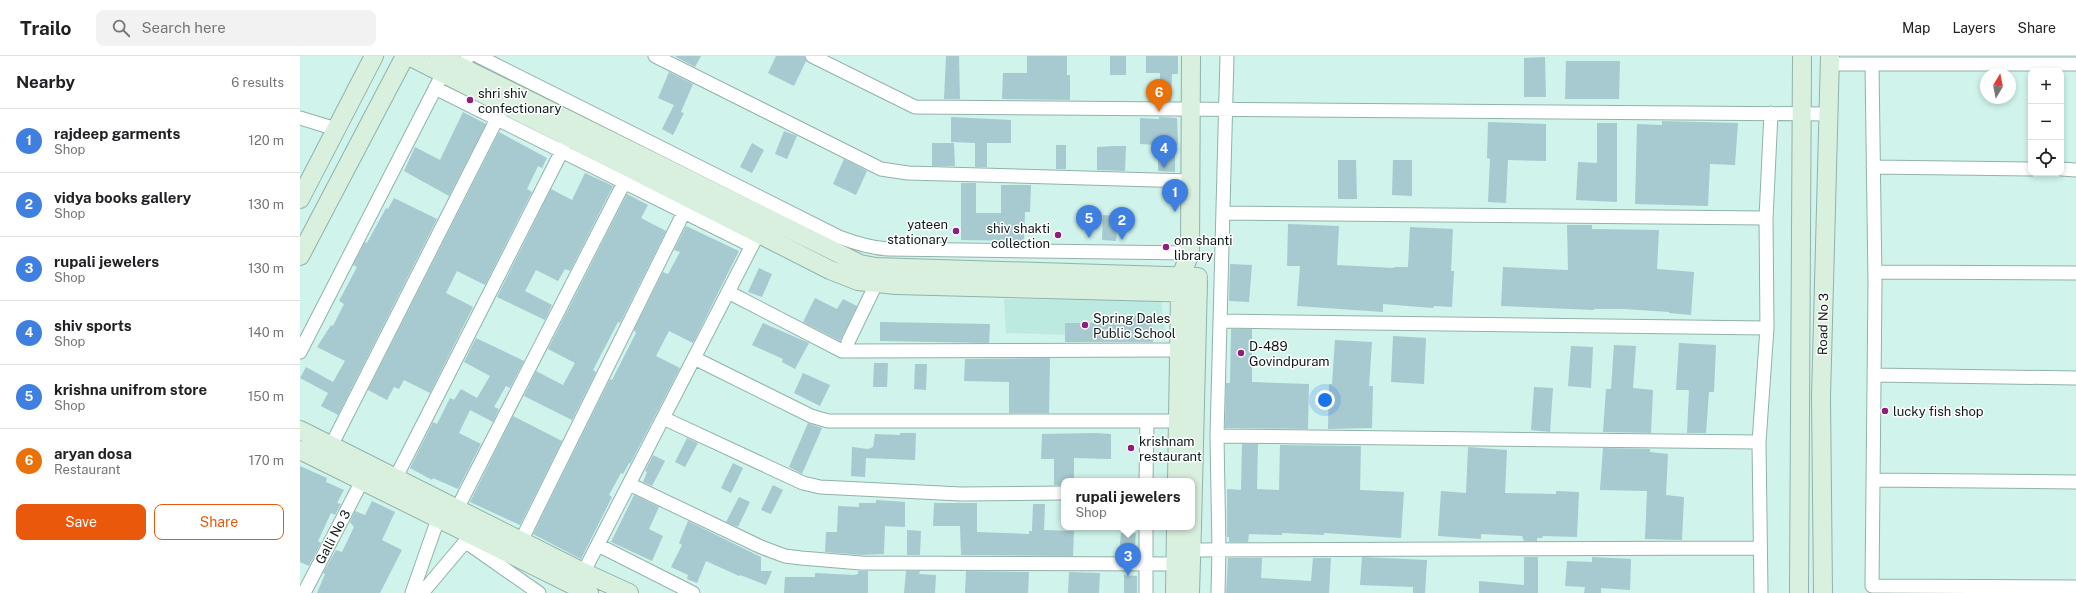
<!DOCTYPE html>
<meta charset="utf-8">
<style>
body{margin:0;font-family:"Public Sans",sans-serif;background:#f2f2f2;color:#202124}
.controls{position:absolute;right:12px;top:12px;display:grid;overflow:hidden;border-radius:8px;box-shadow:0 2px 6px #0003}
.controls button{width:36px;height:36px;display:grid;place-items:center;padding:0;border:0;border-bottom:1px solid #e0e0e0;background:#fff;color:#202124;font:20px sans-serif}
.compass{position:absolute;left:1680px;top:12px;width:36px;height:36px;border-radius:50%;background:#fff;box-shadow:0 2px 6px #0003;rotate:10deg}
.you{position:absolute;left:1025px;top:344px;width:14px;height:14px;margin:-10px;border:3px solid #fff;border-radius:50%;background:#1a73e8;box-shadow:0 0 0 6px #1a73e833}
.badge{display:grid;place-items:center;width:26px;height:26px;border-radius:50%;background:#ea580c;color:#fff;font-size:13px;font-weight:700}
.pin{position:absolute;translate:-50% -33px;filter:drop-shadow(0 1px 2px #0008)}
.pin::after{content:'';position:absolute;top:21px;width:14px;height:12px;background:inherit;clip-path:polygon(0 0,100% 0,50% 100%)}
.popup{position:absolute;left:761px;top:422px;width:134px;height:52px;box-sizing:border-box;display:grid;place-content:center;border-radius:8px;background:#fff;filter:drop-shadow(0 1px 3px #0005);font-size:13px;white-space:nowrap;color:#757577}
.popup b{font-size:15px;color:#202124}
.popup::after{content:'';position:absolute;left:50%;top:100%;margin-left:-8px;border:8px solid transparent;border-top-color:#fff}
.list{margin:0;padding:0;list-style:none}
h2{display:flex;justify-content:space-between;align-items:center;height:52px;margin:0;padding:0 16px;font-size:17px}
h2 small{font-size:13px;font-weight:400;color:#757577}
.list li{display:grid;grid-template-columns:26px 1fr auto;gap:12px;align-items:center;box-sizing:border-box;height:64px;padding:0 16px;border-top:1px solid #e0e0e0}
.list b{display:block;font-size:15px;white-space:nowrap}
.list p{margin:0;font-size:13px;white-space:nowrap;color:#757577}
.list em{font-size:13px;font-style:normal;color:#757577}
.actions{display:flex;gap:8px;padding:12px 16px}
.actions a{flex:1;padding:9px 0;border:1px solid #ea580c;border-radius:8px;text-align:center;font-size:14px;color:#ea580c}
.actions .main{background:#ea580c;color:#fff}
.icon{flex:none;width:22px;height:22px;fill:none;stroke:currentColor;stroke-width:2;stroke-linecap:round;stroke-linejoin:round}
.map{position:relative;flex:none;width:1776px;height:537px;overflow:hidden}
header{display:flex;align-items:center;gap:24px;box-sizing:border-box;height:56px;padding:0 20px;background:#fff;border-bottom:1px solid #e0e0e0}
header strong{font-size:19px}
nav{display:flex;gap:22px;margin-inline-start:auto;font-size:14px}
.search{width:280px;height:36px;background:#f2f2f2;display:flex;align-items:center;gap:10px;box-sizing:border-box;padding:0 14px;border-radius:8px;color:#757577;font-size:15px}
main{display:flex}
aside{flex:1;background:#fff}
.map>svg:first-child{display:block}
</style>
<header>
<strong>Trailo</strong>
<div class="search"><svg class="icon" aria-label="search" viewBox="0 0 24 24"><circle cx="10" cy="10" r="6"/><path d="M15 15l6 6"/></svg>Search here</div>
<nav><a>Map</a><a>Layers</a><a>Share</a></nav>
</header>
<main>
<aside>
<h2>Nearby<small>6 results</small></h2>
<ul class="list">
<li><span class="badge" style="background:#3f7fe0">1</span><div><b>rajdeep garments</b><p>Shop</p></div><em>120 m</em></li>
<li><span class="badge" style="background:#3f7fe0">2</span><div><b>vidya books gallery</b><p>Shop</p></div><em>130 m</em></li>
<li><span class="badge" style="background:#3f7fe0">3</span><div><b>rupali jewelers</b><p>Shop</p></div><em>130 m</em></li>
<li><span class="badge" style="background:#3f7fe0">4</span><div><b>shiv sports</b><p>Shop</p></div><em>140 m</em></li>
<li><span class="badge" style="background:#3f7fe0">5</span><div><b>krishna unifrom store</b><p>Shop</p></div><em>150 m</em></li>
<li><span class="badge" style="background:#e8710a">6</span><div><b>aryan dosa</b><p>Restaurant</p></div><em>170 m</em></li>
</ul>
<div class="actions"><a class="main">Save</a><a>Share</a></div>
</aside>
<div class="map">
<svg width="1776" height="537" viewBox="0 0 1776 537">
<rect width="100%" height="100%" fill="#d0f3eb"/>
<path fill="#bdeae0" d="M704 243 861 244 865 278 842 276 808 280 706 277Z"/>
<path fill="#a7c9d0" d="M376 0H401L395 11 376 1Z
M476 0H504L506 5 494 30 468 17Z
M646 0H659L660 43H644Z
M727 0H767V19H770V44L702 43 703 17H727Z
M810 0H826V19H810Z
M846 0H878V18H872L871 45H860V17H846Z
M1245 1 1246 41H1224V2Z
M1266 5H1320L1319 43H1265Z
M369 16 393 28 381 56 384 57 373 79 362 73 374 49 358 42Z
M163 56 186 68 149 140 104 115 115 91 140 104Z
M651 61 711 64V87H687V111H675V87L651 86Z
M859 61 877 62 878 89H875V116L858 115V89L840 88V62L859 63Z
M1362 65 1438 67 1435 109 1410 108 1408 150 1335 148 1337 68 1362 69Z
M1188 66 1246 68V105L1208 104 1206 147 1188 146 1190 103 1187 102Z
M1297 67H1317V146L1276 144 1278 106 1297 107Z
M484 75 497 80 487 103 475 98Z
M199 76 247 102 242 112 238 110 227 133 232 136 185 229 157 215 146 237 173 251 130 337 104 324 99 333 94 331 87 344 68 334Z
M452 87 464 94 452 117 440 111Z
M632 87H654L655 110H632Z
M756 89H766V113H756Z
M814 90H826L825 115 797 114V91Z
M544 103 567 115 556 139 533 128Z
M1038 104H1056L1057 143H1038Z
M1093 104H1112V140L1092 139Z
M285 117 313 130 270 215 265 213 258 225 236 214 225 235 252 249 245 264 197 241 251 133 272 144Z
M661 127H676V157H701V129H731L730 156H725L724 185 661 184Z
M327 138 348 149 341 162 366 175 320 267 318 266 293 314 296 316 272 364 224 340 236 315 263 329 275 307 248 293Z
M94 142 137 163 38 359 21 350 28 337 0 322 6 311 33 326 45 305 17 291 31 269 33 270 44 248 39 245 57 211 53 209 65 186 67 187 86 152 88 153Z
M803 159 818 160 816 185 802 184Z
M988 168 1039 170 1037 209 1094 212V211H1108L1110 171 1153 173 1151 215H1154L1152 251 1134 250 1133 252 1083 248V256L997 250 1000 210H987Z
M1267 169H1292V173L1359 174 1357 213 1394 216 1391 259 1369 257V256L1325 253H1294V254L1201 250 1203 211 1268 214Z
M386 170 439 195 393 287 369 275 356 300 380 312 330 408 329 407 323 418 321 417 309 439 312 441 281 503 233 478 310 323 312 324 336 277 334 274 363 216 368 218 380 196 374 194Z
M930 208 952 209 949 246 929 245Z
M459 212 472 218 462 241 448 236Z
M515 242 537 253 543 243 557 250 540 285 503 266Z
M821 260H852L853 286H765V267H821Z
M580 266 690 268 689 287 580 285Z
M463 267 509 287 495 313 482 306 483 303 452 289Z
M931 273H952V326L1009 328 1008 373 925 372 926 327H930Z
M1093 280 1126 282 1124 328 1091 326Z
M176 282 224 305 210 332 206 330 194 351 199 353 193 366 170 354 159 377 181 388 158 433 133 422 132 424 110 412 133 366 137 368 150 342 154 344 161 333 177 342 190 320 164 306Z
M1035 284 1072 286 1069 330H1073L1072 372 1028 373 1029 328H1032Z
M1379 287 1416 289 1414 336H1409L1406 377H1387L1389 334H1376Z
M1314 289 1336 290 1333 332 1353 334 1351 377 1303 376 1306 333H1311Z
M1271 290 1293 291 1291 332 1268 330Z
M750 302 749 357H709V326L664 325 665 303Z
M574 307H588L587 331H573Z
M615 308H627L626 334 614 333Z
M503 317 530 329 520 350 494 337Z
M1234 331 1253 332 1250 376 1231 374Z
M213 360 262 385 220 469 170 446Z
M508 367 522 372 502 418 489 411Z
M600 377H616L615 404 566 402 565 421 551 420 552 391 568 393 573 391 575 378 600 379Z
M796 377 811 378V403L774 402V425H764V429H754V403H741L742 378Z
M387 382 398 387 385 411 375 406Z
M942 388H958L957 433 979 434 980 389 1061 390 1060 434 1104 436 1101 482 1024 477V479L982 477V479L949 478 948 486H929V481H927V433L941 434Z
M1168 391 1207 394 1205 437 1256 438V435L1279 436 1277 481 1243 480 1242 482H1237V485H1224L1222 480 1181 478V483L1138 480 1141 435 1166 437Z
M1303 392 1350 393V396L1368 398 1366 439 1384 441 1382 484 1345 483 1347 435 1300 434Z
M353 399 365 405 352 430 343 426 347 416 345 415Z
M433 407 443 412 431 437 421 432Z
M0 410 27 422 26 426 44 434 37 447 41 448 35 459 31 457 18 485 21 487 9 510 0 506Z
M473 429 483 434 471 458 461 454Z
M334 439 359 451 349 473 363 480 352 505 311 486Z
M439 441 450 446 438 471 426 466Z
M576 444 605 446V471L585 470 584 498 561 499 525 496 526 476H537L538 450 559 451V447H576Z
M72 445 95 456 82 484 102 494 80 537H17L25 518 23 517 36 494 42 496 54 471 50 466 55 455 65 459Z
M634 447H677V476L729 478V475H732L733 448H745L744 474 774 475 773 500 661 499 660 470H633Z
M388 465 461 501V515H472L466 529 440 519 439 520 406 505 397 527 387 523 388 519 371 511 382 489 379 487Z
M607 474 621 475 620 499H607Z
M821 477H836L835 489H820Z
M1062 501 1127 504 1125 537H1113V531L1060 529Z
M1224 501H1238V537H1179V525L1224 529Z
M1292 501 1331 503 1330 534 1301 532V537H1284L1285 531 1265 530 1267 505 1292 506Z
M928 502H962L961 522 1011 525 1013 502H1031L1029 537H926Z
M558 515H568V537H484L485 521H515V517L554 519 558 518Z
M606 515H620L619 518 636 519 635 537H604Z
M666 515 729 516 728 537H665Z
M769 516 800 517 799 537H768Z
M824 519 837 520V537H824Z"/>
<g fill="none" stroke-linecap="round" stroke-linejoin="round">
<defs>
<path id="street" d="M178 0 539 181C555 187 570 192 588 193L890 197
M355 0 581 113 608 117 890 125
M512 0 615 51 1528 58
M1530 8H1776
M1572 8 1575 228 1572 530 1776 531
M159 20 168 0
M135 32 452 190
M0 62 36 73
M1573 111 1731 113
M1761 113 1776 114
M923 157 1466 162
M1575 216 1776 217
M428 236 542 295 879 294
M921 265 1467 272
M548 286 576 228
M0 296 139 25
M394 302 511 360 528 365H878
M1574 319 1776 322
M363 362 503 427 520 431 661 438 764 437
M917 380 1459 386
M31 390 204 49
M1573 424 1776 426
M846 425 847 365
M329 428 461 491 485 500 501 502 561 507 875 508
M92 429 269 81
M157 453 331 113
M221 485 391 142
M166 486 239 537
M298 489 393 537
M891 494 1460 492
M280 523 459 176
M4 537 62 425
M112 537 138 463
M122 537 176 473
M846 537V471
M918 537 919 494 917 380 927 0
M1461 537 1459 386 1467 272 1466 162 1471 57"/>
<path id="secondary" d="M109 0 530 214 558 225 596 229 898 237
M139 0 560 208 576 211 898 221
M0 143 74 0
M0 200 105 0
M0 374 283 516 329 537
M0 394 289 537
M877 425 880 237 881 220 890 197 891 0
M892 469 898 225
M875 537 876 471
M890 537 892 471
M1499 537 1502 0
M1523 537 1521 341 1530 0"/>
</defs>
<use href="#street" stroke="#91b2ab" stroke-width="15"/>
<use href="#secondary" stroke="#91b2ab" stroke-width="20"/>
<use href="#street" stroke="#fff" stroke-width="13"/>
<use href="#secondary" stroke="#d9f0de" stroke-width="18"/>
</g>
<g fill="#901d7d" stroke="#fff" stroke-width="1.5">
<circle cx="170" cy="44" r="4"/>
<circle cx="656" cy="175" r="4"/>
<circle cx="758" cy="179" r="4"/>
<circle cx="866" cy="191" r="4"/>
<circle cx="785" cy="269" r="4"/>
<circle cx="941" cy="297" r="4"/>
<circle cx="1585" cy="355" r="4"/>
<circle cx="831" cy="392" r="4"/>
</g>
<g text-anchor="middle" dominant-baseline="central" stroke-width="3" stroke-linejoin="round" paint-order="stroke">
<g font-size="13" fill="#0d1a18" stroke="#fff" text-anchor="start">
<text x="178" y="37">shri shiv<tspan x="178" dy="15">confectionary</tspan></text>
<text x="648" y="168" text-anchor="end">yateen<tspan x="648" dy="15">stationary</tspan></text>
<text x="750" y="172" text-anchor="end">shiv shakti<tspan x="750" dy="15">collection</tspan></text>
<text x="874" y="184">om shanti<tspan x="874" dy="15">library</tspan></text>
<text x="793" y="262">Spring Dales<tspan x="793" dy="15">Public School</tspan></text>
<text x="949" y="290">D-489<tspan x="949" dy="15">Govindpuram</tspan></text>
<text x="1593" y="355">lucky fish shop</text>
<text x="839" y="385">krishnam<tspan x="839" dy="15">restaurant</tspan></text>
</g>
<g font-size="13" fill="#0d1a18" stroke="#fff">
<text transform="translate(1523 268) rotate(-89)">Road No 3</text>
<text transform="translate(33 481) rotate(-62)">Galli No 3</text>
</g>
</g>
</svg>
<div class="controls">
<button>+</button>
<button>−</button>
<button><svg class="icon" aria-label="locate" viewBox="0 0 24 24"><circle cx="12" cy="12" r="6"/><path d="M12 2v4M12 18v4M2 12h4M18 12h4"/></svg></button>
</div>
<svg class="compass" viewBox="-18 -18 36 36"><path d="M0-13l5 13h-10z" fill="#e53935"/><path d="M0 13l5-13h-10z" fill="#757577"/></svg>
<div class="you"></div>
<div class="pin badge" style="left:875px;top:156px;background:#3f7fe0">1</div>
<div class="pin badge" style="left:822px;top:184px;background:#3f7fe0">2</div>
<div class="pin badge" style="left:828px;top:520px;background:#3f7fe0">3</div>
<div class="popup"><b>rupali jewelers</b>Shop</div>
<div class="pin badge" style="left:864px;top:112px;background:#3f7fe0">4</div>
<div class="pin badge" style="left:789px;top:182px;background:#3f7fe0">5</div>
<div class="pin badge" style="left:859px;top:56px;background:#e8710a">6</div>
</div>
</main>
